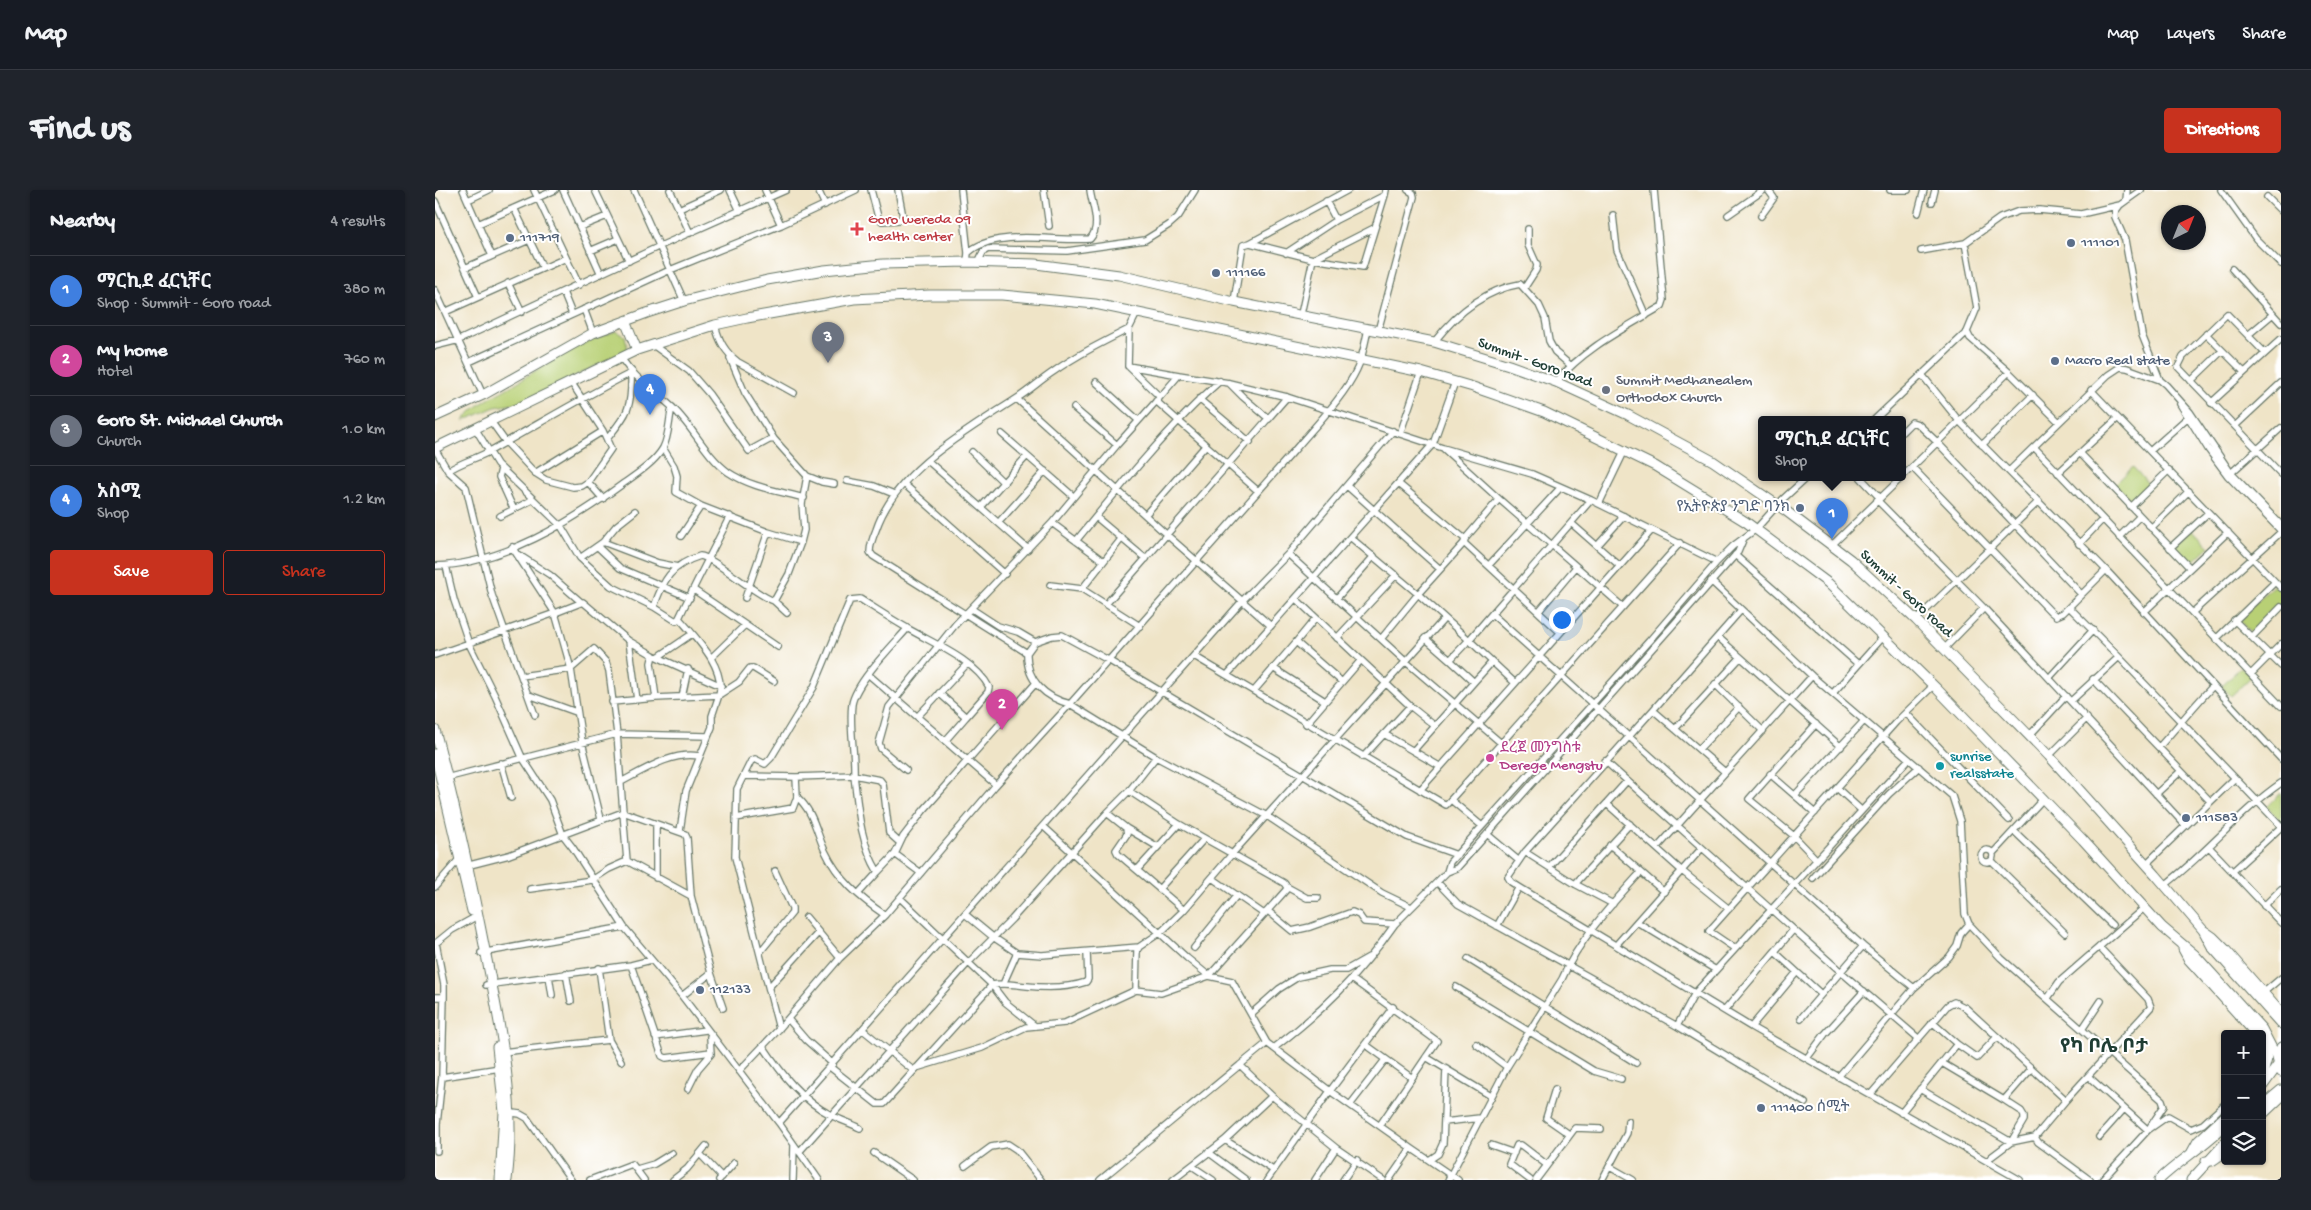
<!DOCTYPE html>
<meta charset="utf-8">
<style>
body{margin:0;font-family:"Gochi Hand","Noto Sans Ethiopic",sans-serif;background:#20242c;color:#f1f3f6}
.controls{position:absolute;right:15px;bottom:15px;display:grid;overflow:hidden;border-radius:5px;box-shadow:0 1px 4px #0004}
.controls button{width:45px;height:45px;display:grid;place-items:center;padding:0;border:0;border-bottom:1px solid #363941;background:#171b24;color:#f1f3f6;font:25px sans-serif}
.compass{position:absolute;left:1726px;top:15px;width:45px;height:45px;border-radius:50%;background:#171b24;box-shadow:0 1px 4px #0004;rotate:43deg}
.you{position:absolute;left:1126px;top:429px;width:18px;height:18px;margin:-12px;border:4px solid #fff;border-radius:50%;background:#1a73e8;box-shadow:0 0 0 8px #1a73e833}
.badge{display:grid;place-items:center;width:32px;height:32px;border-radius:50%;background:#c8321e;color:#fff;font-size:16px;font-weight:700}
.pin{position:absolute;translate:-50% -41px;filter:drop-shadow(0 1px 2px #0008)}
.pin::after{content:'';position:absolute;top:26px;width:18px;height:15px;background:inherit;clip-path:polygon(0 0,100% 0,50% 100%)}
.popup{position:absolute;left:1323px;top:226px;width:148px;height:65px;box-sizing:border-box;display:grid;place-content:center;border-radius:5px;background:#171b24;filter:drop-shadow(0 1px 4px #0005);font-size:16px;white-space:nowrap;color:#9ea1a6}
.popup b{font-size:19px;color:#f1f3f6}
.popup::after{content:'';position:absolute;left:50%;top:100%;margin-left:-10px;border:10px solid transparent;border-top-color:#171b24}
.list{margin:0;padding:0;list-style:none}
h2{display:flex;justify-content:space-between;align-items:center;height:65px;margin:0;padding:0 20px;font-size:21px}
h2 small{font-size:16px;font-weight:400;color:#9ea1a6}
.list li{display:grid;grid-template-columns:32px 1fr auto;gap:15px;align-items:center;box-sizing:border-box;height:70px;padding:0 20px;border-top:1px solid #363941}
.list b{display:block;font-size:19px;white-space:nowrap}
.list p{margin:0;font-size:16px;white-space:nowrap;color:#9ea1a6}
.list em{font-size:16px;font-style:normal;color:#9ea1a6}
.actions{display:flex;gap:10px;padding:15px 20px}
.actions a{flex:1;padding:11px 0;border:1px solid #c8321e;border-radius:5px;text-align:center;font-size:18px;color:#c8321e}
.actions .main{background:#c8321e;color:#fff}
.icon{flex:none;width:28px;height:28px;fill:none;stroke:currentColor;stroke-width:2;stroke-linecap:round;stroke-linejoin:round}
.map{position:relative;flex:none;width:1846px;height:990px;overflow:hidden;border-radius:5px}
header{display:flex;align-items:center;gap:30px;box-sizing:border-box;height:70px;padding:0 25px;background:#171b24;border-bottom:1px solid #363941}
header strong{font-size:24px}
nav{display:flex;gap:28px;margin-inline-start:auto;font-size:18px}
.intro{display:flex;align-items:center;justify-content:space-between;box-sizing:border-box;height:120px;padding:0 30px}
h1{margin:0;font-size:35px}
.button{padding:12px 22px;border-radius:5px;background:#c8321e;color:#fff;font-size:18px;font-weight:700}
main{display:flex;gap:30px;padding:0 30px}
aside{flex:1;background:#171b24;border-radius:5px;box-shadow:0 1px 4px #0004}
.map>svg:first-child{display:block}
</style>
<header>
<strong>Map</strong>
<nav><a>Map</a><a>Layers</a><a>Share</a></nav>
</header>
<div class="intro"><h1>Find us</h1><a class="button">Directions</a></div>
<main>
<aside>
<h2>Nearby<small>4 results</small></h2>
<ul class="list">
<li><span class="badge" style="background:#3f7fe0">1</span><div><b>ማርኪደ ፈርኒቸር</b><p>Shop · Summit - Goro road</p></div><em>380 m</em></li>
<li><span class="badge" style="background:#d1479c">2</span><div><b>My home</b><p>Hotel</p></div><em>760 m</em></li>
<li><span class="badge" style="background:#6b7280">3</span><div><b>Goro St. Michael Church</b><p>Church</p></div><em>1.0 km</em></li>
<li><span class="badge" style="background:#3f7fe0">4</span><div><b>አስሚ</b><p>Shop</p></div><em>1.2 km</em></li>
</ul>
<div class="actions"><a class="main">Save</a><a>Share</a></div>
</aside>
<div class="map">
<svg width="1846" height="990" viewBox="0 0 1846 990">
<rect width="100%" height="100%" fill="#fff"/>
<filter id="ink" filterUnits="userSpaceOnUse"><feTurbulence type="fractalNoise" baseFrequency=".02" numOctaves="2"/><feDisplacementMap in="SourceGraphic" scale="10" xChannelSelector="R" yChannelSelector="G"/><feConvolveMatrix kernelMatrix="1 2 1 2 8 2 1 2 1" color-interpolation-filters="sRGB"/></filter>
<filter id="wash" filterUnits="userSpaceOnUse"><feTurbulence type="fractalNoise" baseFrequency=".0096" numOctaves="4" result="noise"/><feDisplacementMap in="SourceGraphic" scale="20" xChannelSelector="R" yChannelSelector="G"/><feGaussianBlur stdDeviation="1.12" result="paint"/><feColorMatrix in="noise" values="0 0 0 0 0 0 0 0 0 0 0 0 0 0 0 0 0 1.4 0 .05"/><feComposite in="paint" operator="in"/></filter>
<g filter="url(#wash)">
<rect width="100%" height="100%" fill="#efe4c7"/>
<path fill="#b8d075" stroke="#6c8654" d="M181 141 190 146 193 160 86 213 60 217 28 231C41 213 62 205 81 193 111 174 146 152 181 141Z
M1698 277 1715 296 1695 314 1678 296Z
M1757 339 1774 357 1754 376 1737 357Z
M1839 395 1846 402V415L1817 444 1802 429Z
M1806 477 1816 487 1796 506 1786 496Z
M1846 603V631L1832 617Z"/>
</g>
<g filter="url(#ink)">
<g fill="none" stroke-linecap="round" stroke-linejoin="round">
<defs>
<path id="minor" d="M28 0 57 66
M99 0 144 95
M128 0 166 84
M160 0 194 71
M199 0 249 111
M235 0 255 43
M295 0 305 21
M330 0 346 35
M383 0 390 15
M436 0 443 27 447 31 464 30 468 27 463 0
M526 0 533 63 532 72
M609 0 614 36
M1455 0H1473
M1706 0 1685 15 1680 22V27L1690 50 1707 145 1725 190
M1786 0 1821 49 1846 74
M1832 7 1846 21
M33 10 54 0
M1691 10 1692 0
M0 11 43 107
M891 11 901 30 950 5 951 0
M1497 12 1500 0
M79 18 108 78
M244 19 286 0
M1483 23 1489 0
M1178 25 1182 60 1211 126
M1293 25 1329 0
M1326 26 1339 8 1333 0
M43 34 120 0
M145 37 172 26
M815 53 878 69 866 124
M1530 53 1542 118 1532 142 1535 148 1574 182 1624 232
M155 61 183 49
M1486 61 1530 53 1565 28 1584 21 1604 20 1646 24 1685 15
M533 63C558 38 621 52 655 49 667 36 657 16 655 0
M851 63 901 30
M878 69 928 77 950 5
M878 69 939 38
M543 73 548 62 553 59 632 61 710 50 734 35 743 27 760 0
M30 78 94 50
M1797 79 1846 133
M73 93 87 122
M1090 97 1101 80 1102 75 1093 55V39
M0 100 48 205
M128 102 137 124
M799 112 808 55 815 53 913 0
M149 119 158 143
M10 122 131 68
M702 123 694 139 693 176 725 207 744 185 794 193 852 207 1008 258 1097 284 1156 310 1282 372
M280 135C284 151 290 162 303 172L359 203
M694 139C668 152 642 165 618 182 606 190 596 199 584 207 534 240 461 279 441 340 438 347 435 354 435 362L438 366 592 463C591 491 611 508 635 514L721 567 832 626 947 703 976 717
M943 141 979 7 978 3 973 0
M1771 144 1809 182
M1813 145 1838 124
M999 152C1021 124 1049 100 1085 94L1104 115 1110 128 1114 151 1120 162 1135 175
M218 155 254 181 274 204 314 261 334 250 339 249 372 286 367 314 369 340 366 352
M0 156 24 150 225 56 351 0
M1830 163 1792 124 1748 167 1743 177 1846 284
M186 168C200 189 220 201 238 218 258 237 271 266 293 282 315 297 343 301 369 308
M295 168 310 203 339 249
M34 172 235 80 346 35 421 0
M693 176 744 185
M1488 186 1524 231 1671 380 1846 569
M1756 191 1787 161
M136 192 168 241 176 259 153 292 147 296 138 297 111 290 100 283 168 241
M661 192 703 230
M1121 192C1149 158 1190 138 1227 116L1229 110 1219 0
M794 193 808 207 834 229
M1656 200 1846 398
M582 209 732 345 836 436
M764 209 815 252
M721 211 823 301
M1776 213 1846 149
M1745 214 1773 259 1793 286 1846 341
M639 218 682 255
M55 230 70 251 100 283
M1439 230 1532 142
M1800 236 1846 193
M40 238 62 274 126 336 145 368 168 352 223 373 243 377
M1467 242 1477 232 1483 234 1502 252 1646 404
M567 244 638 306
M965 244 986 182
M1547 255 1598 205
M1599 257 1846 516
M228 258 239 276 242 286 241 302 266 316 333 342 310 408
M0 259 13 281 31 297 57 405 100 525
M1009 259 1064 309
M1715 261 1752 228
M537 262 569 293
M1645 263 1755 378
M493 271 593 359
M1477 277 1616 422 1621 426 1628 423 1671 380
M66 279 64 287 78 318
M13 281C26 272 41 269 55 261 102 235 148 207 196 183 197 217 194 222 172 249
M1574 281 1673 185 1685 177 1692 178 1725 190 1731 195 1755 222 1796 283 1846 335
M1623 283 1683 228
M1796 283 1846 238
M372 286 387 292 399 294
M1467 287 1574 182
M1426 288 1445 308
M412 291 439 296 459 304
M153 292 168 309
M469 294 570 384
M964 294 1030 349
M912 296 1005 379
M1442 310 1549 418 1750 635
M1164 314 1190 260
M547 316 592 266
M1696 317 1734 280
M710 325 771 255
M65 326 97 310
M295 326C278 360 260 394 244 428L241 431 219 417C228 390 236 375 265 366 279 367 318 404 339 411L354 384 366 352 333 342
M661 327 711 369
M564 332 610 281
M617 333 667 370
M1136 333 1185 376
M1716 338 1754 301
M246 346 266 316
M915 347 983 404 946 449
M1684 347 1705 326
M1308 350 1303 362 1022 678 1012 682 1002 692 1023 714 1242 836 1260 803 1474 569
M641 351C684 298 734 236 785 191
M168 352 181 336 200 321
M1029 353 983 404 1034 450 1156 310
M1644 354 1667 330
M1397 355 1466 288
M1162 356 1189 326
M163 357 185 378 255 408
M1735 358 1773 323
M853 364 970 471 1066 553
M84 365 115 385 146 412
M1300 365 1423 474
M145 368 176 396 219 417
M1054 375 1126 297
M0 376C68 374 136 332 189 293 202 284 220 272 228 258 234 247 234 229 237 217
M11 376 19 410 34 454 60 506 87 567 115 610 128 645 138 658 189 737 247 806 344 933
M1276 391 1377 486 1517 606 1525 631 1530 724 1534 734 1566 768 1727 910 1729 916 1713 940 1667 990
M615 395 647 399 705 436
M647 399 687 348
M259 400 343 457
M902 408 939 366
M861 409 975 516 928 567
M339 411 352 423
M671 414 852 207
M1634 417 1684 467 1846 636
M537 419 563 436 583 442 600 452 617 446 627 445 673 470 972 647 1022 665
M1104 421 1141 377
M1709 422 1793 342
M1758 422 1846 342
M1058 425 1428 756 1479 798
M1481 430 1604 311
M1799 430 1846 476
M1125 442 1029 353 1030 349 1064 309 1188 417
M1283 447 1406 557
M1817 447 1846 417
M902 448 961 385
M990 448 1015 470
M1781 449 1840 392
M194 451 202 510
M861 452 880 429
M1509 459 1549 418
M592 463 600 452
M0 465 120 423 77 357
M218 465 216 473 221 508
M759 466 1011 615 1245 353
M223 467 257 444
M276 468 310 435
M838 478 890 511
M1816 484 1846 454
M434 485 561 595
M792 485 998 254 1020 192
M1614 488 1658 440
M1658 489 1775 611
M1039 492 1057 472
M1280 494 1328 541
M819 501 861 452 907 492
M504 503 531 527 511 550
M1398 503 1449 446
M94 505 141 522
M247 507 253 479
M1636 511 1684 467
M177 512 221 508 284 505C291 477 261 448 244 428
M975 516 1000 536
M1218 520 1306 420
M1471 523 1574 630
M483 526 532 474
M871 534 926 470
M1381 534 1314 609 1359 646 1381 669
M1240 539 1305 468
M949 544 1004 576
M1594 546 1631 506
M1724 557C1742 537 1758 517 1777 497
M1264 559 1304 517
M978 561 1039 492 1015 470 1034 450 1079 492
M1614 566 1652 528
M1170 571 1405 781 1483 848
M66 573 76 608
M471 580 446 559 444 553 454 517 520 435 617 333 682 255 725 207
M1335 584 1380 623
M309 586 361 587 419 585C420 561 414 537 417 514 421 492 457 456 472 439
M11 588 182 544 273 546
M186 592C209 580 238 561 264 566
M1403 599 1426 620
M985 600 1217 340
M1721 604 1746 581
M1360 605 1429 531
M362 607C379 622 381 642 390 661 403 689 425 708 450 725
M1016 610 1047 636
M1172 614 1247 681 1294 719
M188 622 250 644 252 648 256 706 192 671Z
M672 623 691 638 692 644 681 660 683 664 749 720
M301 628 358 618 362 607 361 587
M166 629 147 552 136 479 120 423 148 412 194 451 218 465 286 496
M221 635V688
M608 636 752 768 774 786 797 791 832 853 895 901 976 958
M691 638 723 657
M245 641 251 601 277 537V526L284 505 304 492 315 478H318L339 491
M1579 641 1677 735
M1052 644 1083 670
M1175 655 1229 702
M1222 658 1377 486
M1775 658 1846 733
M1546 666a6 6 0 1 1 12 0a6 6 0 1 1-12 0Z
M1090 662 1140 694 1178 714
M1558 663 1609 608
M460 664 486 683
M1557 671 1630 743
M1711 674 1799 589
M31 676 74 665 188 622 182 544 174 481 171 472 159 459 136 479 86 486
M1114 677 1192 591
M702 680 744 634
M443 682 460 664 468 647 488 621 600 494
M1012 682 1015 672 1214 451 1282 372 1298 356 1321 339 1348 309 1371 288
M1797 682 1846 637
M777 688 829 724
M1378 688 1454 604 1484 577
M1140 694 1195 634
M1730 695C1771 664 1804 622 1846 593
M0 697 25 668
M852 697 872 708H883
M1084 697 1076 692 1073 687 1090 662 1218 520 1290 582
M95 699 157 690 174 679 192 671
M724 699 769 649
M423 704 443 682C425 652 423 619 419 585L445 590 448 594 454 643 465 653
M256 706 276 783 288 818
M1829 716 1846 699
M833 721 857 741 875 737 917 722 924 725 929 732 960 734 1002 692
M530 724 558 747 582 763 607 765 704 757 726 742 749 720 797 664 1009 429
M371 727 405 768
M1202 732 1281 780
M1062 736 1084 697 1316 837 1585 990
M1181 755 1266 659
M759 758 802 705
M1299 758 1274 741 1461 532 1499 495
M325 762 357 723V718L340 681
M1340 762 1386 804
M46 763 189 737
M1033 769 1201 873
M196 775 227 866 231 868 276 862
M164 778 174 850 186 871
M131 783 136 811
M114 786 117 805
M917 789 1002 851 945 935
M569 792 582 763
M51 795 196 775 216 770
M334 797 383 743
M1021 797 1159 881 1186 889
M701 800 702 761 704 757
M1828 803 1846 788
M247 806 276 783
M0 807H9V795L1 753 17 740 44 725
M9 807 7 887 65 878
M1613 808 1624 792 1710 717
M1290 820 1358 740
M816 824 844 799 863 787 895 780H911L934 767
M1366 828 1428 756
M353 829 371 850 398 874
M600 836 570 812 557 795C570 792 579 795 592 796 610 798 633 798 651 792L653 789 652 762
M1242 836 1370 913
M1316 837 1362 782
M1648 838 1666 811
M344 839 300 667 302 599 316 571 320 569 330 574 336 568 379 497 415 410 425 409C441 419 456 429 472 438 497 453 540 470 554 497L553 502 531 527
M428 840 479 881
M220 847 271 840
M832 853 805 875 837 906 790 950 838 980
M930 854 977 888
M1041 854 1072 877
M1522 854 1542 868 1562 847
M328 856C346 883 366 910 396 925 405 930 415 933 425 938
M839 858C888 821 925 784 960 734
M67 862 174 850
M991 867 1056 906
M1372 868 1390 844 1429 801
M1507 873 1569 910 1586 921 1589 926V930L1576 952 1556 967 1553 972
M395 877 442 914H449L557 795 465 708
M481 878 547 858 591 837 630 833 701 800 726 803 774 786 851 700 852 697 849 693 744 634 694 601
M304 881 344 839 405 768 450 725 560 596 635 514 858 262C878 238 909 207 922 179 928 167 930 152 933 139
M1403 887 1479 798 1514 767 1522 756 1526 743 1534 734
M1654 887 1713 940 1733 926 1756 939 1768 934 1790 914
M253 899 263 879 276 864 275 847
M1120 899 1111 928 1134 944
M1485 899 1576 952 1600 947
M1435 905 1513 815 1519 812 1531 818 1631 910 1716 817 1713 809 1664 757
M837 906 901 958
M1569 910 1596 879
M1631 910 1600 947 1603 952 1655 990
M915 915 950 870
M71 922 85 924 92 928 136 990
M1466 923 1522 854 1497 832
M1009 932 1045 928
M1664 947 1689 919
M1056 955 1079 963
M2 961V934L7 887
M364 962 533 773 577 729 672 623 694 601 721 567
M773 962 811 990
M439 963 478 990
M265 964 287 987
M994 970 1003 964 1008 953 1011 879
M530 976 556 957 573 954 582 960 606 990
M757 976 778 990
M1175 977 1198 990
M202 979 219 974 237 963
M155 990 197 974 209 990
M238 990 252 979 271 956
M284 990 299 973
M358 990 359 955
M384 990 344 933 809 409 853 364 958 241
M665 990 805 875
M738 990 790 950
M832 990 895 901 958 817
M880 990 901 958 948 990
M908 990 922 970
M954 990 976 958 1023 990
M1013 990 1072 877 1127 789C1144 749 1177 714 1206 682
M1095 990 1074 974 1082 955H1086L1112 975
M1101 990 1140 938 1166 939
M1167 990 1192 943 1193 931"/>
<path id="primary" d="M0 540C20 614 36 689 51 765 66 839 82 914 72 990
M0 564 37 721
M62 857 69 922 65 990
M1827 897 1843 875
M1827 916 1846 900
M1724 990C1745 970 1770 956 1790 935
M1756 990 1790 953"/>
<path id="trunk" d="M190 131 202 160
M0 227 48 205 158 143 212 123 249 111 332 90 389 80 448 74 532 72 601 74 684 85 799 112 999 152 1074 175 1121 192 1193 225 1278 271 1351 321 1416 370 1481 430 1614 566 1721 685 1768 740 1778 747 1790 759 1846 823
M0 258 202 160 280 135 312 128 419 109 494 105H567L660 114 986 182 1038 197 1109 222 1220 276 1311 332 1393 393 1502 499 1648 650 1727 737 1760 765 1827 839 1842 868
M1768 740 1777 757 1846 834
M1748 759 1754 770 1821 844
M1827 853 1832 869 1827 887
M1846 857 1842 868 1846 882
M1827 925 1846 907
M1757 962 1763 951 1790 926
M1771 971H1777L1790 962"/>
</defs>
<use href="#minor" stroke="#687767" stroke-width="8"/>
<use href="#primary" stroke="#687767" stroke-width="11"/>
<use href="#trunk" stroke="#687767" stroke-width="11"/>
<use href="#minor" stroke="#fff" stroke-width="5.5"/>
<use href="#primary" stroke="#fff" stroke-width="9"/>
<use href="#trunk" stroke="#fff" stroke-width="9"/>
</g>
</g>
<path fill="#e0444e" stroke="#fff" stroke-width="2" d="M419.5 31.5h5v5h5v5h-5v5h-5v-5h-5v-5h5z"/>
<g fill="#5c6f8a" stroke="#fff" stroke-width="2">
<circle cx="75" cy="48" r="5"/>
<circle cx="1636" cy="53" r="5"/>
<circle cx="781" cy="83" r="5"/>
<circle cx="1620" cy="171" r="5"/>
<circle cx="1365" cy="318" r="5"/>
<circle cx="1751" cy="628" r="5"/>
<circle cx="265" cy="800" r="5"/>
<circle cx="1326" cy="918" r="5"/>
</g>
<circle fill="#6b7280" stroke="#fff" stroke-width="2" cx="1171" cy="200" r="5"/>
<circle fill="#d1479c" stroke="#fff" stroke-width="2" cx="1055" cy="568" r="5"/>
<circle fill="#0f9aa8" stroke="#fff" stroke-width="2" cx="1505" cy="576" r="5"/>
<g text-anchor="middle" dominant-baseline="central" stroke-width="4" stroke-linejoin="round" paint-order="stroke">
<g font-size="15" fill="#be3a42" stroke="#fff" text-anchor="start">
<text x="433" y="30">Goro wereda 09<tspan x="433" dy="17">health center</tspan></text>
</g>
<g font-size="15" fill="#4e5e75" stroke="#fff" text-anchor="start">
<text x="85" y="48">111719</text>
<text x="1646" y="53">111101</text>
<text x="791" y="83">111166</text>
<text x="1630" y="171">Macro Real state</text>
<text x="1355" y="318" text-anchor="end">የኢትዮጵያ ንግድ ባንክ</text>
<text x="1761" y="628">111583</text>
<text x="275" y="800">112133</text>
<text x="1336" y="918">111400 ሰሚት</text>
</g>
<g font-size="15" fill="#1f3d34" stroke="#fff">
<text transform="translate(1100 173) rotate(20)">Summit - Goro road</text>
<text transform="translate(1471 404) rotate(43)">Summit - Goro road</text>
</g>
<g font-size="15" fill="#5b616d" stroke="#fff" text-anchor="start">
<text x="1181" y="191">Summit Medhanealem<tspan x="1181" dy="17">Orthodox Church</tspan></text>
</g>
<g font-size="15" fill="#b23c85" stroke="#fff" text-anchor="start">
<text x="1065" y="559">ደረጀ መንግስቱ<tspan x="1065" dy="17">Derege Mengstu</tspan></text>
</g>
<g font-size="15" fill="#0d838f" stroke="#fff" text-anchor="start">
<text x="1515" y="567">sunrise<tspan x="1515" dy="17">realsstate</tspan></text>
</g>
<g font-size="20" font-weight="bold" fill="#1f3d34" stroke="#fff">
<text x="1669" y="858">የካ ቦሌ ቦታ</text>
</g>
</g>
</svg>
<div class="controls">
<button>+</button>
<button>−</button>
<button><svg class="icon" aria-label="layers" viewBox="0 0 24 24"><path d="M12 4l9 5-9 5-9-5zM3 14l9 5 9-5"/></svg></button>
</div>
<svg class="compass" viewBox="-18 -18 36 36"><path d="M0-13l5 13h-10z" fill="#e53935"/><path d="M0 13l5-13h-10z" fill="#9ea1a6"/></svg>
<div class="you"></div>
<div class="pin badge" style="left:1397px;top:349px;background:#3f7fe0">1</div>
<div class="popup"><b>ማርኪደ ፈርኒቸር</b>Shop</div>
<div class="pin badge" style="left:567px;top:540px;background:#d1479c">2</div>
<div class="pin badge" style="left:393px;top:173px;background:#6b7280">3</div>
<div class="pin badge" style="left:215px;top:225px;background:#3f7fe0">4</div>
</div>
</main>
